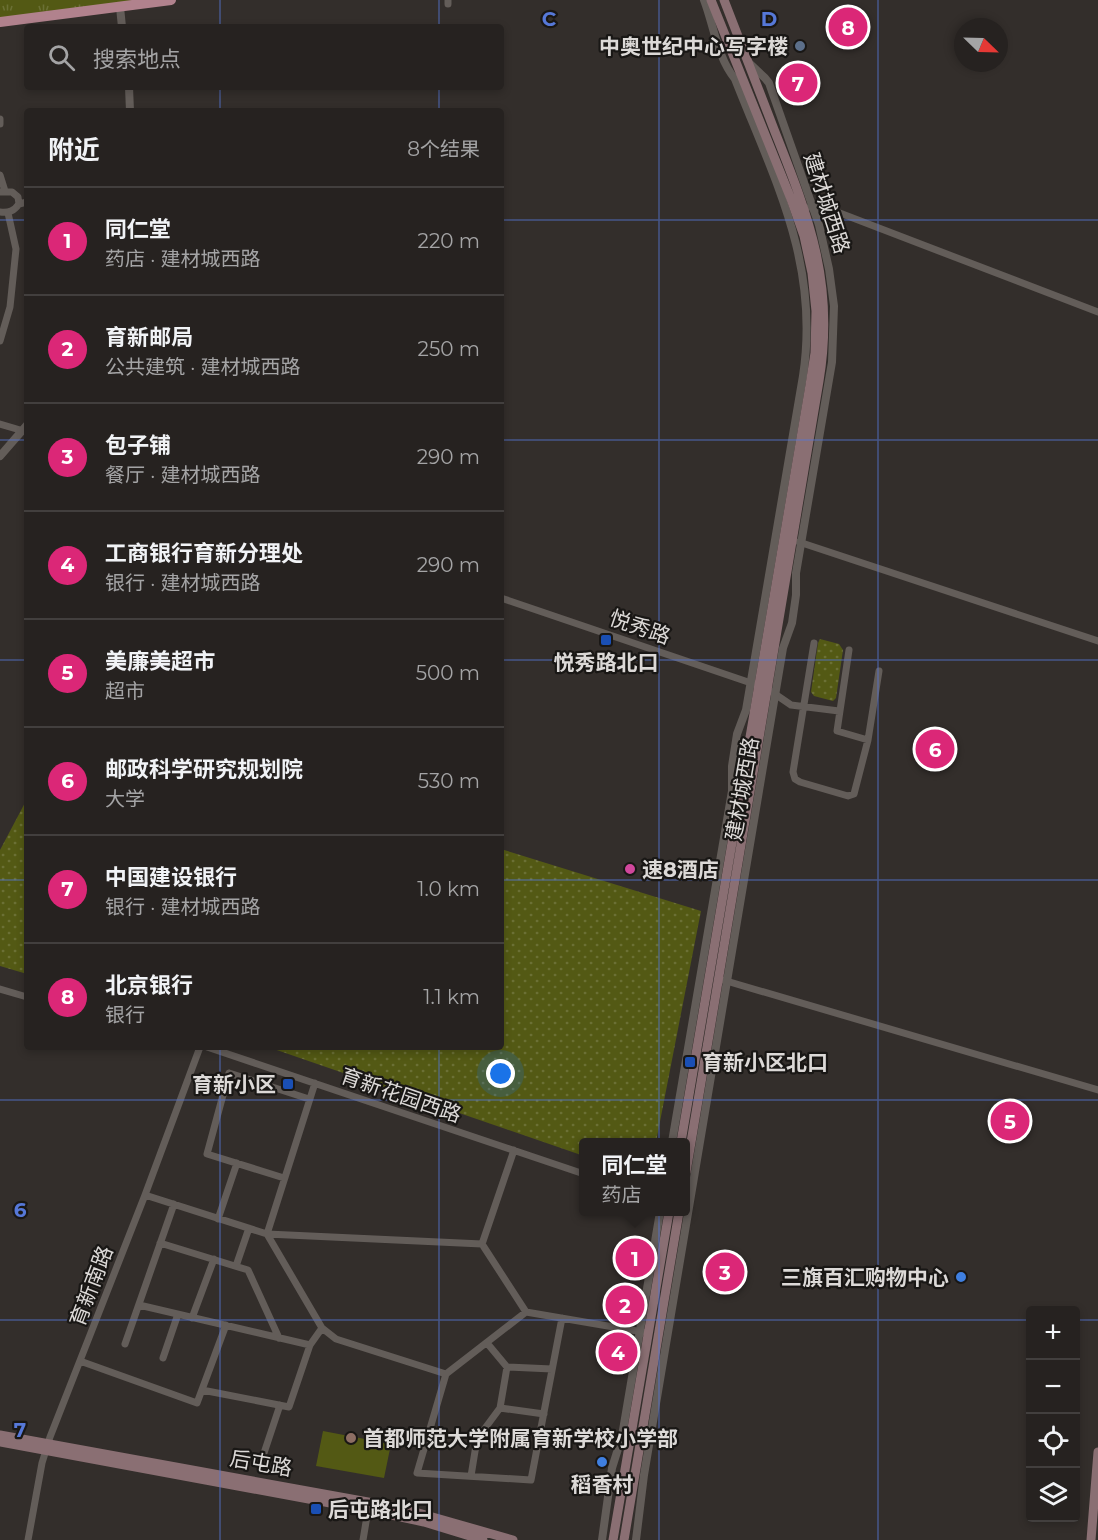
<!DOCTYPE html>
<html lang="zh">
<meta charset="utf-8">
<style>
body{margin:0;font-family:Montserrat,"Noto Sans SC",sans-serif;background:#2e2a29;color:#f1f3f6}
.controls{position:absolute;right:18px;bottom:18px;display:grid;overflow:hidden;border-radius:6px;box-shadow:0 3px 9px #0003}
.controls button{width:54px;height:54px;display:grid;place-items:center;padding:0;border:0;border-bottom:2px solid #423f3e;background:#262220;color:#f1f3f6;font:30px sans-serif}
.compass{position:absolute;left:954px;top:18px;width:54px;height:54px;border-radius:50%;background:#262220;box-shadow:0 3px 9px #0003;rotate:113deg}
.you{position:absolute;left:501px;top:1074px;width:21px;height:21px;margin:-15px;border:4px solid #fff;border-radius:50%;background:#1a73e8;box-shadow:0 0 0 9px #1a73e833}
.badge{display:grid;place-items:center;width:39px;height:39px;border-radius:50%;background:#db2777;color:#fff;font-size:20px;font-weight:700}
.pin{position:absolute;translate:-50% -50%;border:3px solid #fff;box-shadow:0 2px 6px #0006}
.popup{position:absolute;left:579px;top:1138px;width:111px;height:78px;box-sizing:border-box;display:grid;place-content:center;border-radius:6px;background:#262220;filter:drop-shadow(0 2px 4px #0005);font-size:20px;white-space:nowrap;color:#a4a4a5}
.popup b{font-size:22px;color:#f1f3f6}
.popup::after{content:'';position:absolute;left:50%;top:100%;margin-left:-12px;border:12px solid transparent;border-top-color:#262220}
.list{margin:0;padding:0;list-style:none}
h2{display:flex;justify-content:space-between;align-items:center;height:78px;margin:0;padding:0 24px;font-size:26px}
h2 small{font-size:20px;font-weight:400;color:#a4a4a5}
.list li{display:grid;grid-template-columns:39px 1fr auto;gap:18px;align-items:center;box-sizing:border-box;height:108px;padding:0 24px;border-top:2px solid #423f3e}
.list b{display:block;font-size:22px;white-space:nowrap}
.list p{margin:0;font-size:20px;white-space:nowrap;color:#a4a4a5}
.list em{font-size:20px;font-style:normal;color:#a4a4a5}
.icon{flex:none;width:33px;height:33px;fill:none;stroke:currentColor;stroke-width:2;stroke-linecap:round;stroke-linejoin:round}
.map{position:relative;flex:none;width:1098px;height:1540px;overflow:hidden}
.search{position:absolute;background:#262220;box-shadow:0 3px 9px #0003;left:24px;top:24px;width:480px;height:66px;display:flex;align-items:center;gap:15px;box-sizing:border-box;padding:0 21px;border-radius:6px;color:#a4a4a5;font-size:22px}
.panel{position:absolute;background:#262220;box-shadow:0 3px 9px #0003;left:24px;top:108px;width:480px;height:942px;border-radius:6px}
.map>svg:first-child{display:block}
</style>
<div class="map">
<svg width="1098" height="1540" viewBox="0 0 1098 1540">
<defs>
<pattern id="grass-tufts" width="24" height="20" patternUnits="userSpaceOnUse" patternTransform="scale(1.5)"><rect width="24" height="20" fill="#535914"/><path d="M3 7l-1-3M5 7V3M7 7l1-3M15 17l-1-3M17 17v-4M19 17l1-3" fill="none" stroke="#6b7035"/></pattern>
<pattern id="park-dots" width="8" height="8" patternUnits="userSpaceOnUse" patternTransform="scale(1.5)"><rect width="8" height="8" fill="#535914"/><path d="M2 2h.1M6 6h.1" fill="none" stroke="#6b7035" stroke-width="1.8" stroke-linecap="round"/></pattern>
</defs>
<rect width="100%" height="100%" fill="#332e2b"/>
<path fill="url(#grass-tufts)" d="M0 0H140L0 19Z"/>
<path fill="url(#park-dots)" d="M820 639 839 644 843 650 836 698 833 701 814 696 811 692 818 643Z
M27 799V974L0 966V850Z
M501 849 701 911 656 1142H584V1156L268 1047H501Z"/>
<path fill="#535914" d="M323 1431 391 1444 384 1478 316 1466Z"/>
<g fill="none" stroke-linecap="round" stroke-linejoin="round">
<path stroke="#635d59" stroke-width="7" d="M448 0V4
M0 124V119
M0 175 5 191
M0 192H12L18 197 19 204
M810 207 821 206 832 210 1098 312
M0 212C9 213 14 211 19 204L27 202
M0 341 10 307 16 249 8 213
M0 424 27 432
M799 542 1098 641
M501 598 754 684
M814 643 793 772 795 779 800 782 848 796 854 794 868 740 879 671
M849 650 837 731 868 740
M772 692 791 705 839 711
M723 980 1098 1090
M0 989 27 997
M207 1047 584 1174
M315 1083 267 1234 482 1244 526 1312 643 1332
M284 1178 207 1154 229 1073 309 1099
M145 1195 267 1234 322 1328 336 1339 446 1374 526 1312
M218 1219 237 1163
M160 1243 248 1270 279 1338
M482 1244 514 1150
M236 1266 249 1228
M139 1305 310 1345 322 1328
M192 1318 214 1259
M487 1343 507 1367
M125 1344 174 1204
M163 1358 178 1314
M80 1361 197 1403 226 1325
M446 1374 417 1473 531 1480 562 1318
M202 1390 289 1407 310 1345
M544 1414 500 1408 507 1367 552 1369
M263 1456 280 1405
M471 1476 477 1439 500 1408
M28 1540 42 1463 50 1437 145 1195 200 1047
M363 1540 368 1510"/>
<path stroke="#635d59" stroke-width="8" d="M120 7 122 27
M129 87 130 111
M0 456 27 425
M672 1142 732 791V766L737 734 746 710 803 376C820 264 775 181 735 79 717 57 714 26 704 0
M602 1540 612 1468 622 1436 660 1212
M636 1540 644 1475 783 648 792 623 796 595V573L832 362 834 306 829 269 819 225 769 83 765 78 748 62"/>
<path stroke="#8a6f73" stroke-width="9" d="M681 1142 810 385 815 353 816 311 812 273 804 236 791 199 711 0
M686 1172 819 381C835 285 810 220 775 132 758 88 741 44 724 0
M0 1435 401 1508 513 1540
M0 1442 368 1510 424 1522 483 1540
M613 1540 669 1212
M624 1540 679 1212
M1091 1540 1098 1452"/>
<path stroke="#b1828d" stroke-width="10" d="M0 22 171 0"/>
</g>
<path fill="none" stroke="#5678d8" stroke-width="1.5" stroke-opacity="0.55" d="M220 0V27M439 0V27M659 0V1540M878 0V1540M220 87V111M439 87V111M0 220H27M501 220H1098M0 440H27M501 440H1098M0 660H27M501 660H1098M0 880H27M501 880H1098M220 1047V1540M439 1047V1540M0 1100H1098M0 1320H1030M1076 1320H1098"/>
<circle fill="#5c6f8a" stroke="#191715" stroke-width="2" cx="800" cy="46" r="6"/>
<g fill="#1a4fb4" stroke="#191715" stroke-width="2">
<rect x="600" y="634" width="12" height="12" rx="3"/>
<rect x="684" y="1056" width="12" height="12" rx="3"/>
<rect x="282" y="1078" width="12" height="12" rx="3"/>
<rect x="310" y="1503" width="12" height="12" rx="3"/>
</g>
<circle fill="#d1479c" stroke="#191715" stroke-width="2" cx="630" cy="869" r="6"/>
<g fill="#3f7fe0" stroke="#191715" stroke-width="2">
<circle cx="961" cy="1277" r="6"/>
<circle cx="602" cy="1462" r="6"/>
</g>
<circle fill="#8d6e63" stroke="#191715" stroke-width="2" cx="351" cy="1438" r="6"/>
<g text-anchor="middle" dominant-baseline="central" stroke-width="4.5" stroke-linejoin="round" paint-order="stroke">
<g font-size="21" font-weight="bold" fill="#dcd9d7" stroke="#191715" text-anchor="start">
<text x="788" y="46" text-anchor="end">中奥世纪中心写字楼</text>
<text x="606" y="662" text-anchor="middle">悦秀路北口</text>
<text x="642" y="869">速8酒店</text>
<text x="702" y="1062">育新小区北口</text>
<text x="276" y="1084" text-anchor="end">育新小区</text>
<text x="949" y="1277" text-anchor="end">三旗百汇购物中心</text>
<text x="363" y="1438">首都师范大学附属育新学校小学部</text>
<text x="602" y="1484" text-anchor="middle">稻香村</text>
<text x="328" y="1509">后屯路北口</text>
</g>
<g font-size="21" fill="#dcd9d7" stroke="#191715">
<text transform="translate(827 203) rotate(72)">建材城西路</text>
<text transform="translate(640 627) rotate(19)">悦秀路</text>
<text transform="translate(742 789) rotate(-80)">建材城西路</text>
<text transform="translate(401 1095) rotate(19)">育新花园西路</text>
<text transform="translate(91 1286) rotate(-69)">育新南路</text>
<text transform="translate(261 1463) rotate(10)">后屯路</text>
</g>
</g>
<g font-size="20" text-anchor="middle" font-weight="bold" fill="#5678d8" stroke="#191715" stroke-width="4.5" stroke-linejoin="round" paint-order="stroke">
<text x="549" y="26">C</text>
<text x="769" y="26">D</text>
<text x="20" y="1217">6</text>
<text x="20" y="1437">7</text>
</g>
</svg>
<div class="controls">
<button>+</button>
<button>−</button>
<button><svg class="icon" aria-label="locate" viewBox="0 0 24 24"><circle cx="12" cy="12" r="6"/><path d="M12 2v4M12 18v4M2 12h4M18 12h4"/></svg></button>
<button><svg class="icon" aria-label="layers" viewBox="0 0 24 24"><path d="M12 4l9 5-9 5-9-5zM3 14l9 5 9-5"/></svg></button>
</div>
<svg class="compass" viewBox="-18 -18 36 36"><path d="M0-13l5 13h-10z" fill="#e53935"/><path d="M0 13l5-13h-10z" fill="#a4a4a5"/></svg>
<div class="you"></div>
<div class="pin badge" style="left:635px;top:1258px">1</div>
<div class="popup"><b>同仁堂</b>药店</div>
<div class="pin badge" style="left:625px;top:1305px">2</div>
<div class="pin badge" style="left:725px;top:1272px">3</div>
<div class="pin badge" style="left:618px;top:1352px">4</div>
<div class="pin badge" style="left:1010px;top:1121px">5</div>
<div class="pin badge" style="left:935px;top:749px">6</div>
<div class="pin badge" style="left:798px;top:83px">7</div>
<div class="pin badge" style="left:848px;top:27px">8</div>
<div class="search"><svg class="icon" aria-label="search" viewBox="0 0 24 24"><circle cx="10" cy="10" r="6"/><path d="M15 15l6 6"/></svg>搜索地点</div>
<section class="panel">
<h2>附近<small>8个结果</small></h2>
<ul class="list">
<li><span class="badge">1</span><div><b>同仁堂</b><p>药店 · 建材城西路</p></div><em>220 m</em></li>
<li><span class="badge">2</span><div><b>育新邮局</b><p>公共建筑 · 建材城西路</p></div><em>250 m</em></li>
<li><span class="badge">3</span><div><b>包子铺</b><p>餐厅 · 建材城西路</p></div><em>290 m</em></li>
<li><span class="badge">4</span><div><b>工商银行育新分理处</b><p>银行 · 建材城西路</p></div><em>290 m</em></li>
<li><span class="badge">5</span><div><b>美廉美超市</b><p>超市</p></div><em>500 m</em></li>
<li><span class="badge">6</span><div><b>邮政科学研究规划院</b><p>大学</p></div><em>530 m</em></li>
<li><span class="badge">7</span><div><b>中国建设银行</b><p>银行 · 建材城西路</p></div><em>1.0 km</em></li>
<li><span class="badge">8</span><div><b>北京银行</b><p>银行</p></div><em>1.1 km</em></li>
</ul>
</section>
</div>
